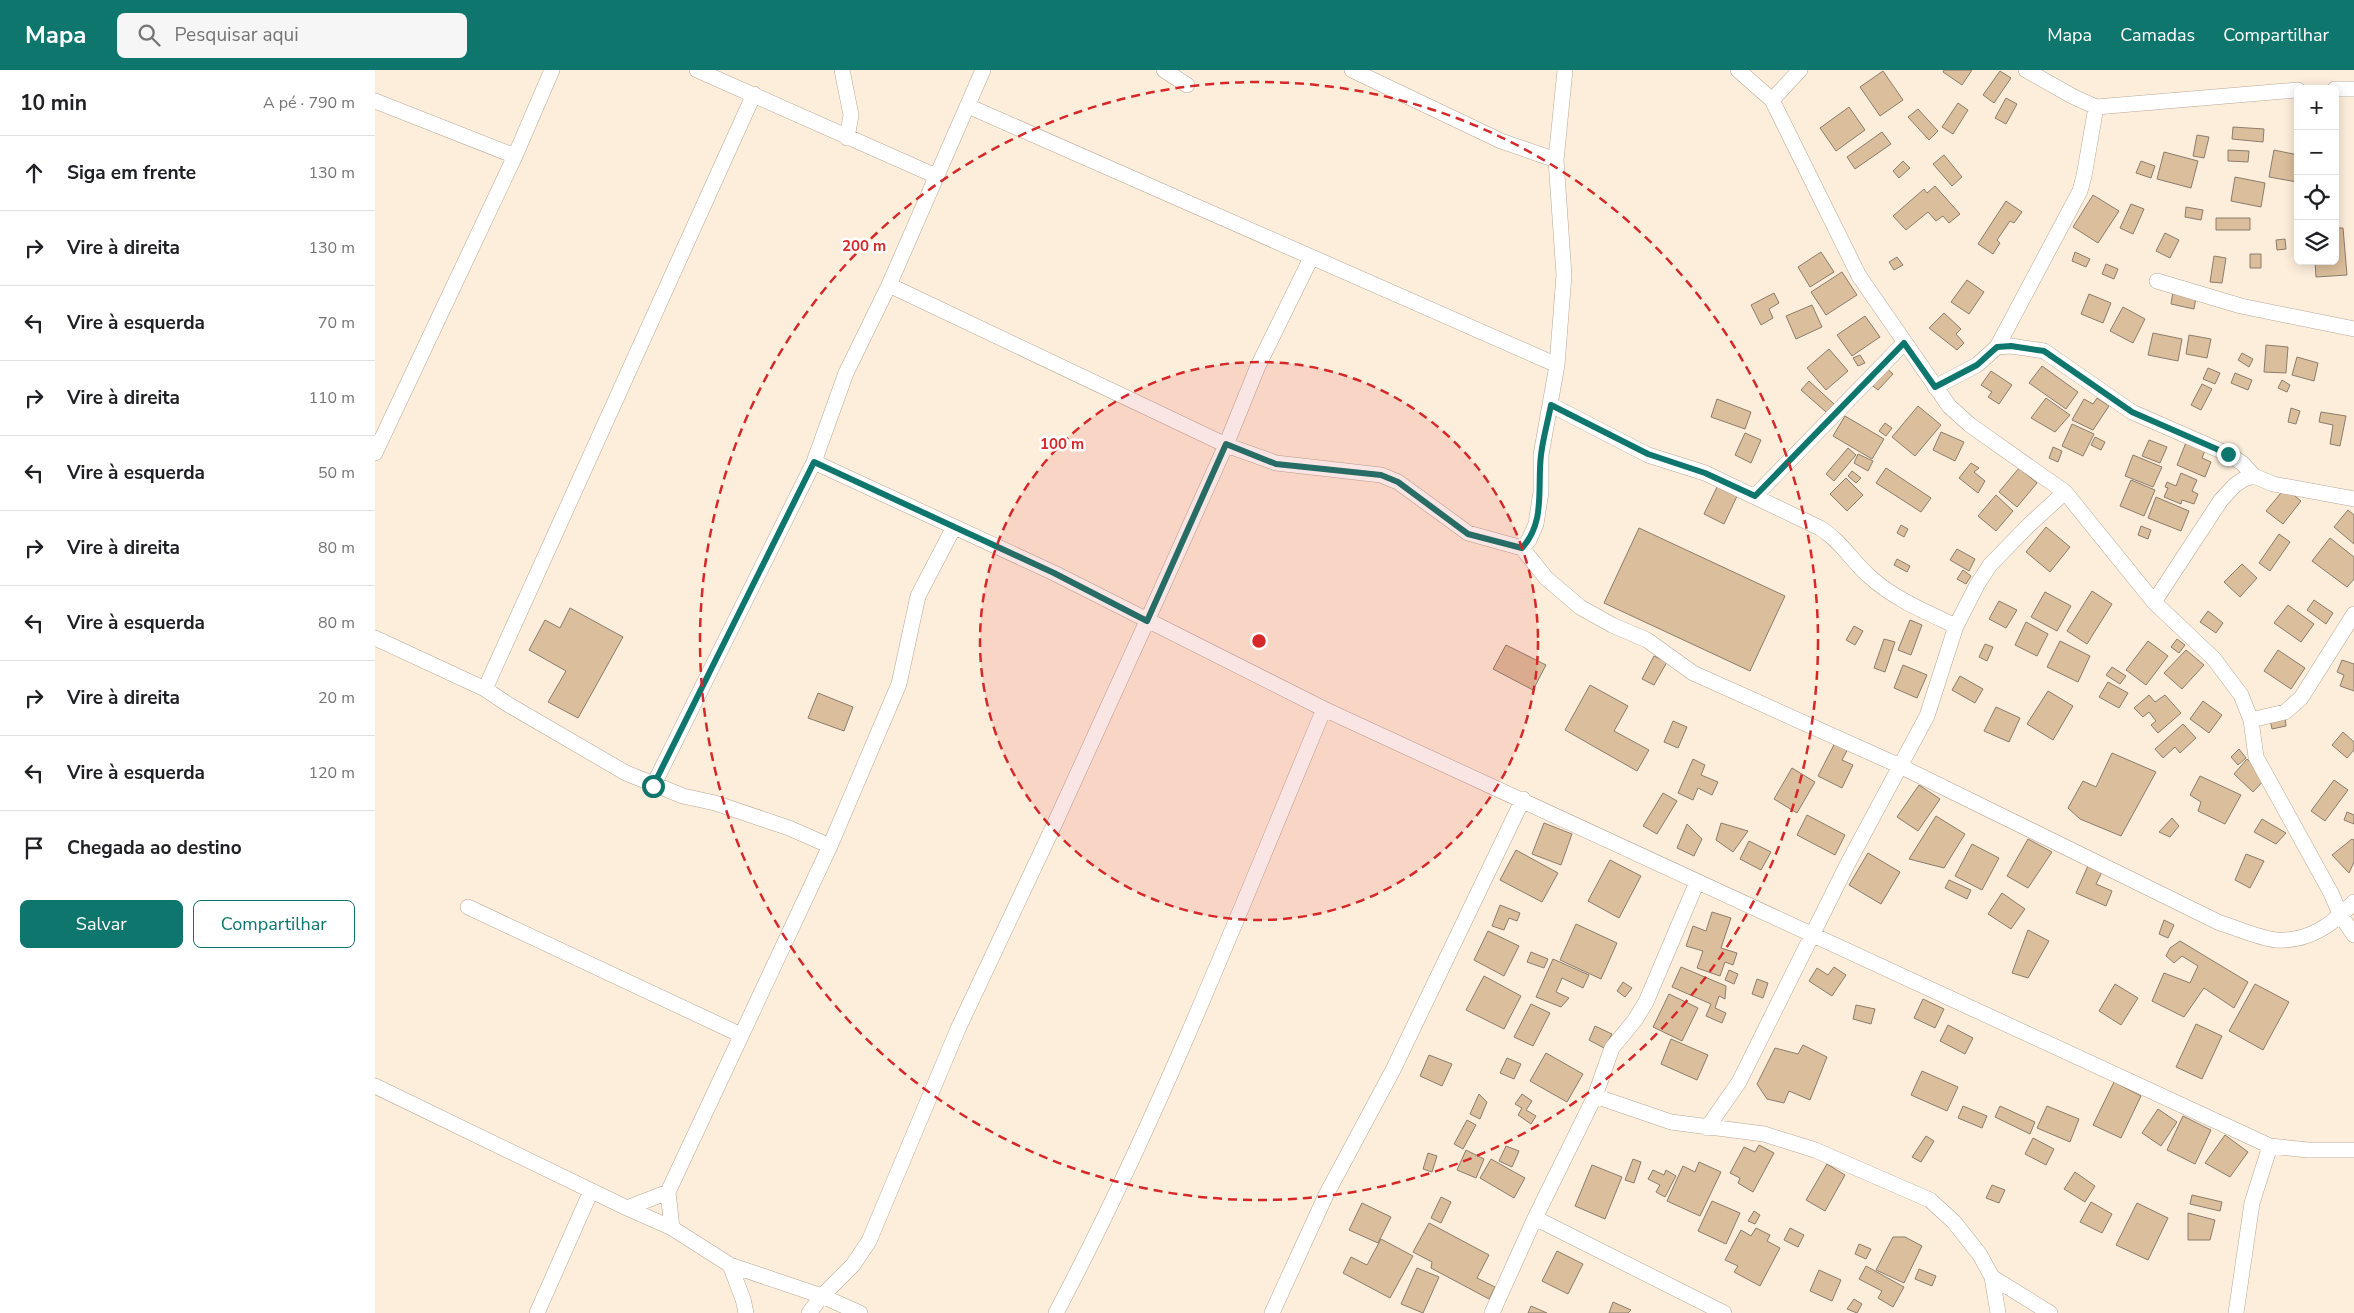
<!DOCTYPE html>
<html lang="pt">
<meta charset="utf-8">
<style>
body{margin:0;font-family:"Nunito Sans",sans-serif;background:#f6f6f6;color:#202124}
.controls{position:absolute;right:15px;top:15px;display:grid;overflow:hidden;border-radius:8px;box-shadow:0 2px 12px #0003}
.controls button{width:45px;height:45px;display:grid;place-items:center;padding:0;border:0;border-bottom:1px solid #e0e0e0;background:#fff;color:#202124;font:25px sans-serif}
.stop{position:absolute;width:15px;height:15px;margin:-11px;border:4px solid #0f766e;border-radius:50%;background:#fff}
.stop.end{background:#0f766e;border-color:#fff;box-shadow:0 1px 5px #0008}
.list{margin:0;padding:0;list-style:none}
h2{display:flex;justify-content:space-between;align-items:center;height:65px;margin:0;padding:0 20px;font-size:21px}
h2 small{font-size:16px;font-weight:400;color:#757577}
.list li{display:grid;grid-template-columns:32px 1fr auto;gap:15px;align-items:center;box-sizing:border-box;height:75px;padding:0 20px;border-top:1px solid #e0e0e0}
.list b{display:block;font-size:19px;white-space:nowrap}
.list em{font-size:16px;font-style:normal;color:#757577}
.actions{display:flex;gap:10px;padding:15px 20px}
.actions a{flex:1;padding:11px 0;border:1px solid #0f766e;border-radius:8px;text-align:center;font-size:18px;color:#0f766e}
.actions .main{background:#0f766e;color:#fff}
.icon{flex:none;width:28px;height:28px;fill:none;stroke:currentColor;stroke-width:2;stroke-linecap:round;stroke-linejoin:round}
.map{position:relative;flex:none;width:1979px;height:1243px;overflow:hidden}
header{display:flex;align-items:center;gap:30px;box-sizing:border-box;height:70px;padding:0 25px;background:#0f766e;color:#fff}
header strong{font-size:24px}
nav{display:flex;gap:28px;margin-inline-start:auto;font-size:18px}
.search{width:350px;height:45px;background:#f6f6f6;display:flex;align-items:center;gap:12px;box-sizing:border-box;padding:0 18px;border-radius:8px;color:#757577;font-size:19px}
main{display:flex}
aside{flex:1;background:#fff}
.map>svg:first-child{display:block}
</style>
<header>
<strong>Mapa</strong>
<div class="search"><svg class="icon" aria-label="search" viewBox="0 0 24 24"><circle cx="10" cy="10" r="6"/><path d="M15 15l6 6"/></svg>Pesquisar aqui</div>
<nav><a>Mapa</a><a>Camadas</a><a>Compartilhar</a></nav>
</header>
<main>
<aside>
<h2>10 min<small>A pé · 790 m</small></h2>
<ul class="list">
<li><svg class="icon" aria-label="ahead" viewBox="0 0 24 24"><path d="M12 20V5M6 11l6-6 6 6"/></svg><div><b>Siga em frente</b></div><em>130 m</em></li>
<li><svg class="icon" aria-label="right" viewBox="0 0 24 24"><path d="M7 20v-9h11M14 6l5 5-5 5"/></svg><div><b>Vire à direita</b></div><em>130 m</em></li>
<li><svg class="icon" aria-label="left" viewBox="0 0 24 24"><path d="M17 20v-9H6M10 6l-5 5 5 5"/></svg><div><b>Vire à esquerda</b></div><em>70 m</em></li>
<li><svg class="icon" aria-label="right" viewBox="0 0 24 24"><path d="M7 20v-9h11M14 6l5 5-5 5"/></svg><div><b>Vire à direita</b></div><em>110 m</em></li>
<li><svg class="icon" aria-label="left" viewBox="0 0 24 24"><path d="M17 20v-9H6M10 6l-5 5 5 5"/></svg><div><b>Vire à esquerda</b></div><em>50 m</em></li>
<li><svg class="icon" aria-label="right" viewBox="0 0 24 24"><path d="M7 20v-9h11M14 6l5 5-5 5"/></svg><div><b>Vire à direita</b></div><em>80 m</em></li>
<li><svg class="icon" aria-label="left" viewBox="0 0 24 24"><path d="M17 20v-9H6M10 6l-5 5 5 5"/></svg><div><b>Vire à esquerda</b></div><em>80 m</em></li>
<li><svg class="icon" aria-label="right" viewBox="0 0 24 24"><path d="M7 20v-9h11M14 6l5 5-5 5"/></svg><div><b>Vire à direita</b></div><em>20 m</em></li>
<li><svg class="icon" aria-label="left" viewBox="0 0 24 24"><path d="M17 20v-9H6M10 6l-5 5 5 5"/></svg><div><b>Vire à esquerda</b></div><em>120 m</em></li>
<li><svg class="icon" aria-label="arrive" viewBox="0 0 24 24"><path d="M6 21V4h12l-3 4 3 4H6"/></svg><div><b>Chegada ao destino</b></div></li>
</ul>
<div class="actions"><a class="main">Salvar</a><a>Compartilhar</a></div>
</aside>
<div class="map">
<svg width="1979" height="1243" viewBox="0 0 1979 1243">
<rect width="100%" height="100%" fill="#fdeddb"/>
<path fill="#dbbe9c" stroke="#8b7d6c" d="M1569 0H1597L1587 15 1568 2Z
M1508 1 1528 30 1505 46 1485 17Z
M1625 1 1636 8 1619 33 1608 25Z
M1631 28 1642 34 1631 54 1620 48Z
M1583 33 1593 40 1578 64 1567 57Z
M1474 37 1490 60 1461 81 1445 58Z
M1543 39 1563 61 1554 70 1533 47Z
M1858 57 1889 59 1888 72 1857 69Z
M1507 62 1516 74 1480 99 1472 87Z
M1822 65 1834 67 1829 88 1818 86Z
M1853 80 1874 81 1873 92 1853 91Z
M1899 80 1923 85 1922 112 1894 107Z
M1789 82 1823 91 1816 118 1782 109Z
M1569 85 1587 107 1577 116 1558 94Z
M1528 91 1535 98 1524 108 1518 101Z
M1766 91 1780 96 1776 108 1761 103Z
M1860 107 1890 113 1886 137 1856 131Z
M1560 116 1585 144 1574 153 1568 146 1561 151 1553 142 1531 160 1518 146 1549 119 1552 123Z
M1718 125 1744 141 1723 173 1698 157Z
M1631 131 1647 142 1639 153 1635 151 1622 170 1625 173 1618 184 1603 174Z
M1756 134 1769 139 1758 164 1745 158Z
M1811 137 1828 140 1826 150 1810 147Z
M1841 148H1875V160H1841Z
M1960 158H1968L1972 205 1941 207 1940 191H1960Z
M1790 163 1804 170 1795 188 1781 181Z
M1910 169 1911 179 1902 180 1901 170Z
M1446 182 1459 202 1435 217 1423 197Z
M1700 182 1715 189 1711 197 1697 191Z
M1875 184H1886V198H1875Z
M1839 186 1851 188 1847 213 1835 212Z
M1522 187 1528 195 1519 200 1514 192Z
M1731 194 1743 199 1739 209 1727 204Z
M1467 202 1482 225 1451 245 1436 222Z
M1592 210 1609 222 1594 244 1576 232Z
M1798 222 1821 227 1819 239 1796 234Z
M1399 223 1404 233 1394 239 1398 248 1386 255 1376 235Z
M1714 224 1736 233 1728 253 1706 244Z
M1437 235 1447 257 1421 269 1411 246Z
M1748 237 1770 249 1758 273 1735 261Z
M1569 243 1586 259 1581 264 1589 273 1582 280 1554 258Z
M1490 246 1505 267 1477 286 1462 265Z
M1778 263 1807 269 1803 291 1773 285Z
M1814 265 1836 269 1832 288 1811 284Z
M1891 275 1913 277 1911 303 1889 302Z
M1454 279 1473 301 1451 320 1432 298Z
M1867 283 1878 289 1874 297 1863 290Z
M1485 285 1490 293 1483 296 1478 288Z
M1922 287 1943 293 1939 311 1917 305Z
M1509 296 1518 304 1503 320 1494 313Z
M1667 296 1703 322 1691 339 1654 313Z
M1833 298 1845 303 1840 314 1828 309Z
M1616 301 1637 315 1624 334 1613 327 1617 322 1606 315Z
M1860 303 1877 310 1873 320 1856 313Z
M1907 310 1915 315 1912 322 1903 318Z
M1434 311 1459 334 1451 342 1426 320Z
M1827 314 1837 319 1826 340 1816 335Z
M1671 328 1695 345 1680 362 1656 348Z
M1722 328 1734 336 1718 360 1697 350 1709 329 1718 334Z
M1342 329 1376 342 1370 359 1336 347Z
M1543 336 1566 355 1540 386 1517 367Z
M1916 338 1925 341 1921 354 1913 352Z
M1946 342 1971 346 1965 376 1955 374 1958 355 1944 352Z
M1470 346 1509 369 1497 389 1458 366Z
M1510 353 1517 358 1511 366 1504 361Z
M1697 354 1719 364 1708 386 1687 376Z
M1566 362 1589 372 1580 391 1558 380Z
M1370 363 1386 370 1376 393 1360 385Z
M1720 367 1730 372 1726 380 1716 375Z
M1774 370 1792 377 1785 393 1767 386Z
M1812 370 1831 378 1827 388 1836 392 1830 407 1802 395Z
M1678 377 1687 381 1683 392 1674 388Z
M1473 378 1481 385 1459 411 1451 404Z
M1483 384 1498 391 1493 401 1479 393Z
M1758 385 1787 397 1778 417 1750 406Z
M1596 393 1604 398 1599 402 1610 411 1603 423 1584 408Z
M1511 398 1556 428 1546 442 1501 413Z
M1644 398 1662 413 1642 437 1624 422Z
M1477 401 1486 408 1481 413 1473 406Z
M1806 403 1822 410 1817 421 1823 424 1819 434 1807 430 1806 434 1789 427 1793 418 1790 417 1792 412 1801 416Z
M1471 408 1488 425 1472 441 1455 424Z
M1756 410 1780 420 1769 446 1745 436Z
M1343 415 1363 424 1349 454 1329 444Z
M1910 418 1926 431 1908 454 1891 441Z
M1621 425 1638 441 1621 461 1603 446Z
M1781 427 1814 441 1806 461 1773 448Z
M1973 440 1979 445V474L1959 457Z
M1526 455 1533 459 1529 467 1522 463Z
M1766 456 1776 460 1773 469 1763 465Z
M1671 457 1695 477 1675 502 1651 482Z
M1264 458 1410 526 1375 601 1229 533Z
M1904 464 1915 472 1895 501 1884 493Z
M1955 468 1979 487V509L1972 517 1937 491Z
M1582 479 1600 489 1594 501 1575 490Z
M1522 489 1535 496 1532 502 1519 495Z
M1867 494 1882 508 1865 527 1849 512Z
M1588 500 1596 506 1591 514 1582 509Z
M1717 521 1737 534 1712 574 1692 561Z
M1670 522 1696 536 1682 561 1656 547Z
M1939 530 1958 543 1951 554 1932 540Z
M1624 531 1642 540 1631 558 1614 549Z
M1913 535 1939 554 1926 572 1899 553Z
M195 538 248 567 203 648 173 632 191 601 154 580 170 550 185 558Z
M1833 541 1848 553 1841 563 1825 552Z
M1535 550 1547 555 1536 585 1523 580Z
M1651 552 1673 564 1662 586 1640 575Z
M1479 556 1488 561 1480 575 1471 570Z
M1509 569 1520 572 1510 602 1499 598Z
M1802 569 1810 575 1804 583 1796 577Z
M1685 571 1715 586 1703 612 1672 597Z
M1773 571 1793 586 1771 615 1751 600Z
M1610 574 1618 577 1612 591 1604 587Z
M1131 575 1171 595 1158 620 1118 599Z
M1811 580 1829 595 1807 619 1789 603Z
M1903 580 1930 598 1916 619 1889 601Z
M1279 586 1292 592 1279 615 1267 609Z
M1967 590 1979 594V621L1965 616 1969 605 1962 602Z
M1528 595 1552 605 1542 628 1519 618Z
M1737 597 1751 606 1745 614 1731 605Z
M1585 606 1608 619 1600 633 1577 620Z
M1733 612 1753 623 1744 638 1724 627Z
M1215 615 1253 636 1239 661 1274 680 1262 701 1190 660Z
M1673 621 1698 636 1678 670 1652 654Z
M443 623 478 637 469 661 433 648Z
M1774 625 1780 632 1790 625 1806 643 1783 663 1776 655 1781 651 1774 642 1768 647 1759 638Z
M1828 631 1847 645 1834 663 1815 649Z
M1621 637 1645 648 1634 672 1609 661Z
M1910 646 1911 656 1897 659 1895 649Z
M1298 651 1312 657 1303 678 1289 672Z
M1808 654 1821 668 1805 683 1800 677 1788 688 1780 679Z
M1968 662 1979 672V680L1972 688 1957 675Z
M1463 667 1476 673 1467 690 1478 695 1467 718 1443 706Z
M1864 679 1871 688 1863 695 1856 687Z
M1737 683 1781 702 1746 766 1705 749 1693 738 1708 711 1721 717Z
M1318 689 1330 695 1326 705 1343 712 1337 725 1323 718 1318 730 1303 723Z
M1872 689 1892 707 1878 722 1859 704Z
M1417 698 1440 712 1422 743 1399 729Z
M1825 706 1866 725 1850 754 1823 741 1826 732 1815 725Z
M1959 710 1973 720 1950 751 1936 741Z
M1544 715 1565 729 1543 761 1522 747Z
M1288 723 1302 731 1282 764 1268 756Z
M1972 742 1979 745V754L1969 750Z
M1432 745 1470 765 1460 785 1422 765Z
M1561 746 1590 764 1569 798 1534 789Z
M1797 748 1804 756 1795 767 1784 762Z
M1887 749 1911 763 1901 774 1879 762Z
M1169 753 1197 764 1186 795 1157 784Z
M1346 753 1373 761 1358 782 1341 770Z
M1312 754 1327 769 1319 786 1302 778Z
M1653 769 1677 782 1653 818 1632 806Z
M1977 769 1979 770V792L1974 803 1957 785Z
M1374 771 1396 782 1386 800 1365 789Z
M1597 774 1624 788 1607 820 1580 806Z
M1141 780 1183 803 1167 832 1125 810Z
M1493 783 1525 802 1506 834 1474 815Z
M1871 784 1889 791 1875 818 1860 810Z
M1716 789 1727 802 1721 814 1737 821 1731 836 1701 823Z
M1235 790 1266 806 1244 848 1213 831Z
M1574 810 1596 820 1592 829 1570 818Z
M1627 823 1650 839 1636 859 1613 844Z
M1125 835 1145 843 1142 851 1134 848 1129 860 1117 856Z
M1337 842 1356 848 1346 878 1362 883 1358 895 1350 892 1345 906 1322 898 1328 881 1311 876 1318 856 1331 861Z
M1789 850 1799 855 1793 868 1784 864Z
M1201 854 1242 873 1226 909 1185 890Z
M1653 860 1674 871 1653 908 1637 903Z
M1113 861 1144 876 1129 906 1099 890Z
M1805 871 1873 912 1859 938 1829 918 1809 947 1777 931 1789 903 1815 913 1823 896 1807 886 1799 893 1791 886 1795 878Z
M1156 882 1173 889 1169 898 1152 892Z
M1178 889 1214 905 1208 918 1187 908 1181 922 1194 928 1186 937 1161 927Z
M1306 897 1351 916 1350 929 1344 926 1340 938 1351 943 1347 953 1331 946 1336 934 1297 917Z
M1459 897 1471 905 1457 926 1434 911 1442 898 1453 905Z
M1354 900 1363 904 1359 914 1350 910Z
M1109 906 1146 926 1129 959 1091 940Z
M1382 909 1393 913 1388 928 1377 924Z
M1248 912 1257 918 1250 927 1242 921Z
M1740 914 1763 928 1746 955 1724 941Z
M1880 914 1914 932 1888 980 1854 961Z
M1294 924 1323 938 1307 971 1278 957Z
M1548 929 1569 939 1560 958 1539 948Z
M1156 934 1175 943 1158 976 1139 967Z
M1481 935 1500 939 1496 954 1478 949Z
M1821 954 1847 966 1827 1009 1801 997Z
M1573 955 1598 968 1590 984 1565 971Z
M1220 956 1237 964 1229 978 1214 970Z
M1296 969 1333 985 1322 1010 1286 994Z
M1428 975 1452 987 1435 1030 1414 1021 1409 1033 1392 1029 1382 1014 1400 978 1423 984Z
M1171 983 1208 1004 1192 1032 1155 1011Z
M1054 985 1077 994 1067 1016 1045 1006Z
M1132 988 1146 994 1139 1009 1125 1003Z
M1547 1001 1583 1017 1572 1041 1536 1025Z
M1739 1012 1766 1026 1746 1068 1718 1055Z
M1104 1024 1112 1032 1105 1049 1095 1044Z
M1147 1024 1157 1031 1151 1040 1161 1046 1156 1054 1143 1045 1147 1038 1140 1034Z
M1588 1036 1612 1046 1607 1058 1583 1048Z
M1625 1036 1660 1052 1655 1064 1620 1047Z
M1672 1036 1704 1049 1695 1072 1662 1058Z
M1783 1039 1802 1052 1786 1076 1767 1063Z
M1808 1046 1836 1060 1820 1094 1792 1080Z
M1092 1050 1101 1055 1088 1079 1079 1074Z
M1850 1065 1873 1082 1855 1107 1830 1093Z
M1551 1066 1559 1071 1546 1092 1537 1087Z
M1658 1068 1679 1079 1671 1095 1650 1084Z
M1384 1075 1399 1083 1378 1122 1363 1113 1365 1108 1355 1103 1369 1077 1380 1082Z
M1131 1076 1144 1081 1137 1097 1124 1091Z
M1091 1080 1109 1089 1101 1108 1082 1100Z
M1053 1083 1062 1086 1057 1102 1048 1099Z
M1116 1089 1150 1108 1139 1128 1105 1108Z
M1258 1089 1266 1092 1259 1113 1250 1110Z
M1324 1092 1346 1102 1325 1146 1292 1131 1308 1096 1320 1102Z
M1452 1094 1470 1105 1450 1141 1431 1130Z
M1217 1095 1247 1107 1230 1149 1200 1136Z
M1278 1100 1289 1105 1291 1100 1301 1106 1290 1127 1281 1122 1285 1115 1273 1109Z
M1700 1102 1720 1116 1710 1132 1689 1119Z
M1617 1115 1630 1120 1624 1133 1611 1128Z
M1817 1125 1847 1132 1845 1141 1815 1134Z
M1066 1127 1076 1132 1066 1153 1056 1148Z
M1337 1131 1365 1143 1351 1174 1323 1161Z
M1716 1132 1737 1144 1727 1163 1705 1152Z
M987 1133 1016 1147 1003 1173 974 1160Z
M1762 1133 1793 1148 1773 1190 1741 1175Z
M1379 1141 1385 1145 1380 1154 1373 1151Z
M1813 1143 1840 1150 1835 1170H1813Z
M1054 1153 1114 1185 1102 1208 1120 1217 1114 1229 1056 1198 1057 1192 1038 1182Z
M1381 1158 1395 1165 1392 1171 1405 1178 1385 1216 1359 1202 1363 1196 1350 1190 1366 1160 1376 1166Z
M1415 1158 1429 1165 1423 1177 1409 1170Z
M1518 1167H1530L1547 1176 1529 1213 1501 1200Z
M1006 1169 1038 1186 1015 1228 968 1203 976 1187 992 1195Z
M1484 1174 1496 1179 1491 1189 1480 1184Z
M1182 1181 1208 1194 1193 1224 1167 1211Z
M1491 1196 1529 1217 1518 1237 1503 1228 1507 1221 1484 1209Z
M1042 1198 1064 1207 1048 1243 1026 1234Z
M1544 1199 1561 1206 1557 1216 1540 1209Z
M1444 1200 1466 1210 1457 1231 1435 1221Z
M1479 1229 1487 1234 1482 1243 1472 1239Z
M1238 1232 1256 1240 1253 1243H1234Z
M1156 1236 1172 1243H1153Z"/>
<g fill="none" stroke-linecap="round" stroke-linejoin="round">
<defs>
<path id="minor" d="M322 0 561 106
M467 0 476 45 472 68
M789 0 812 15
M977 0 1126 71 1181 90
M1363 0 1397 30 1484 206 1574 336 1595 355 1690 422 1779 532 1839 589 1866 625 1876 650 1881 687 1956 823 1966 846 1979 865
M1651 0 1697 26 1721 37 1923 20
M1960 19H1979
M1397 30 1425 0
M0 31 140 86
M593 36 1182 295
M1782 211 1866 236 1979 259
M514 215 851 375 901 393 1006 405 1023 412 1093 463 1147 478 1171 508 1205 537 1237 555 1272 570 1318 603 1525 696 1845 853C1862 858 1883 868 1901 870 1934 872 1958 854 1979 832
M1622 277 1636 276 1669 281 1757 342 1853 384 1867 393 1879 406
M1560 317 1602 295 1622 277 1705 121 1709 106 1721 37
M1176 335 1273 385 1330 403 1445 458C1465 470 1477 491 1494 506 1519 529 1551 542 1581 556
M0 383 140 86 177 0
M439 392 679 503 949 639 1895 1076 1933 1080H1979
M1380 426 1529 273
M1147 478 1154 470 1161 454 1166 422V385L1182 295 1189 205 1181 90 1190 0
M1779 532 1846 430 1860 415 1869 409 1879 406 1898 414 1979 429
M0 568 110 619 134 635 251 703 308 726 340 733 414 758 455 776
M110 619 379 24
M1876 650 1910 642 1926 628 1979 544
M278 716 439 392 471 303 514 215 608 0
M93 837 366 965
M0 1016 252 1138 297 1158 355 1195 447 1226 485 1243
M1220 1026 1296 1052 1389 1064 1440 1080 1555 1130 1579 1152 1605 1185 1617 1207 1623 1243
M1332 1058 1364 1012 1472 795 1552 646 1581 556 1602 515 1615 495 1654 455 1690 422
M252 1138 293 1122
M1160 1148 1349 1243
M297 1158 293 1122 455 776 524 614 543 526 579 457
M355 1195 368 1229 371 1243
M1617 1207 1675 1243
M162 1243 216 1121
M434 1243 447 1226 478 1195 494 1171 583 959 680 753 772 551 851 375 883 296 936 188
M681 1243C784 1048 864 842 949 639
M897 1243 951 1125 1018 1000 1148 729
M1117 1243 1160 1148 1220 1026 1237 978 1260 950 1271 932 1322 812
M1861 1243 1877 1133 1895 1076"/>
</defs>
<use href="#minor" stroke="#b7a896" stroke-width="16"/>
<use href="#minor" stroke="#fff" stroke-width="15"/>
</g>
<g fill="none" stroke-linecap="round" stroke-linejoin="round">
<path stroke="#0f766e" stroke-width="6" d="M278 716 439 392 679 503 772 551 851 374 901 394 1006 405 1023 412 1093 464 1147 478C1171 452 1162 417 1166 385 1168 368 1173 351 1176 335L1273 384 1330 403 1380 426 1529 273 1560 317 1602 295 1622 277 1636 276 1669 281 1757 342 1853 384"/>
</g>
<circle cx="884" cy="571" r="279" fill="#d62828" fill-opacity=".12"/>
<g fill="none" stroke="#d62828" stroke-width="2.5" stroke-dasharray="9 6">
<circle cx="884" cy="571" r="279"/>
<circle cx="884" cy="571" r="559"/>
</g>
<circle cx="884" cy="571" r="8" fill="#d62828" stroke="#fdfdfd" stroke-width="2.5"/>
<g font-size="15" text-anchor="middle" font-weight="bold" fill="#d62828" stroke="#fdfdfd" stroke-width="5" stroke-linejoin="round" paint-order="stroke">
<text x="489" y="181">200 m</text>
<text x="687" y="379">100 m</text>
</g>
</svg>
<div class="controls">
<button>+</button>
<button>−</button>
<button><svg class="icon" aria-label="locate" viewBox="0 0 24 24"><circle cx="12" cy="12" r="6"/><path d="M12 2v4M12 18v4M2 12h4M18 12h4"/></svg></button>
<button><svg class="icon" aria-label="layers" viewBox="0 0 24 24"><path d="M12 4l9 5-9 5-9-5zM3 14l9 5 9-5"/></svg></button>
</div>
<div class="stop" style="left:278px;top:716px"></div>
<div class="stop end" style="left:1853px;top:384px"></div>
</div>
</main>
